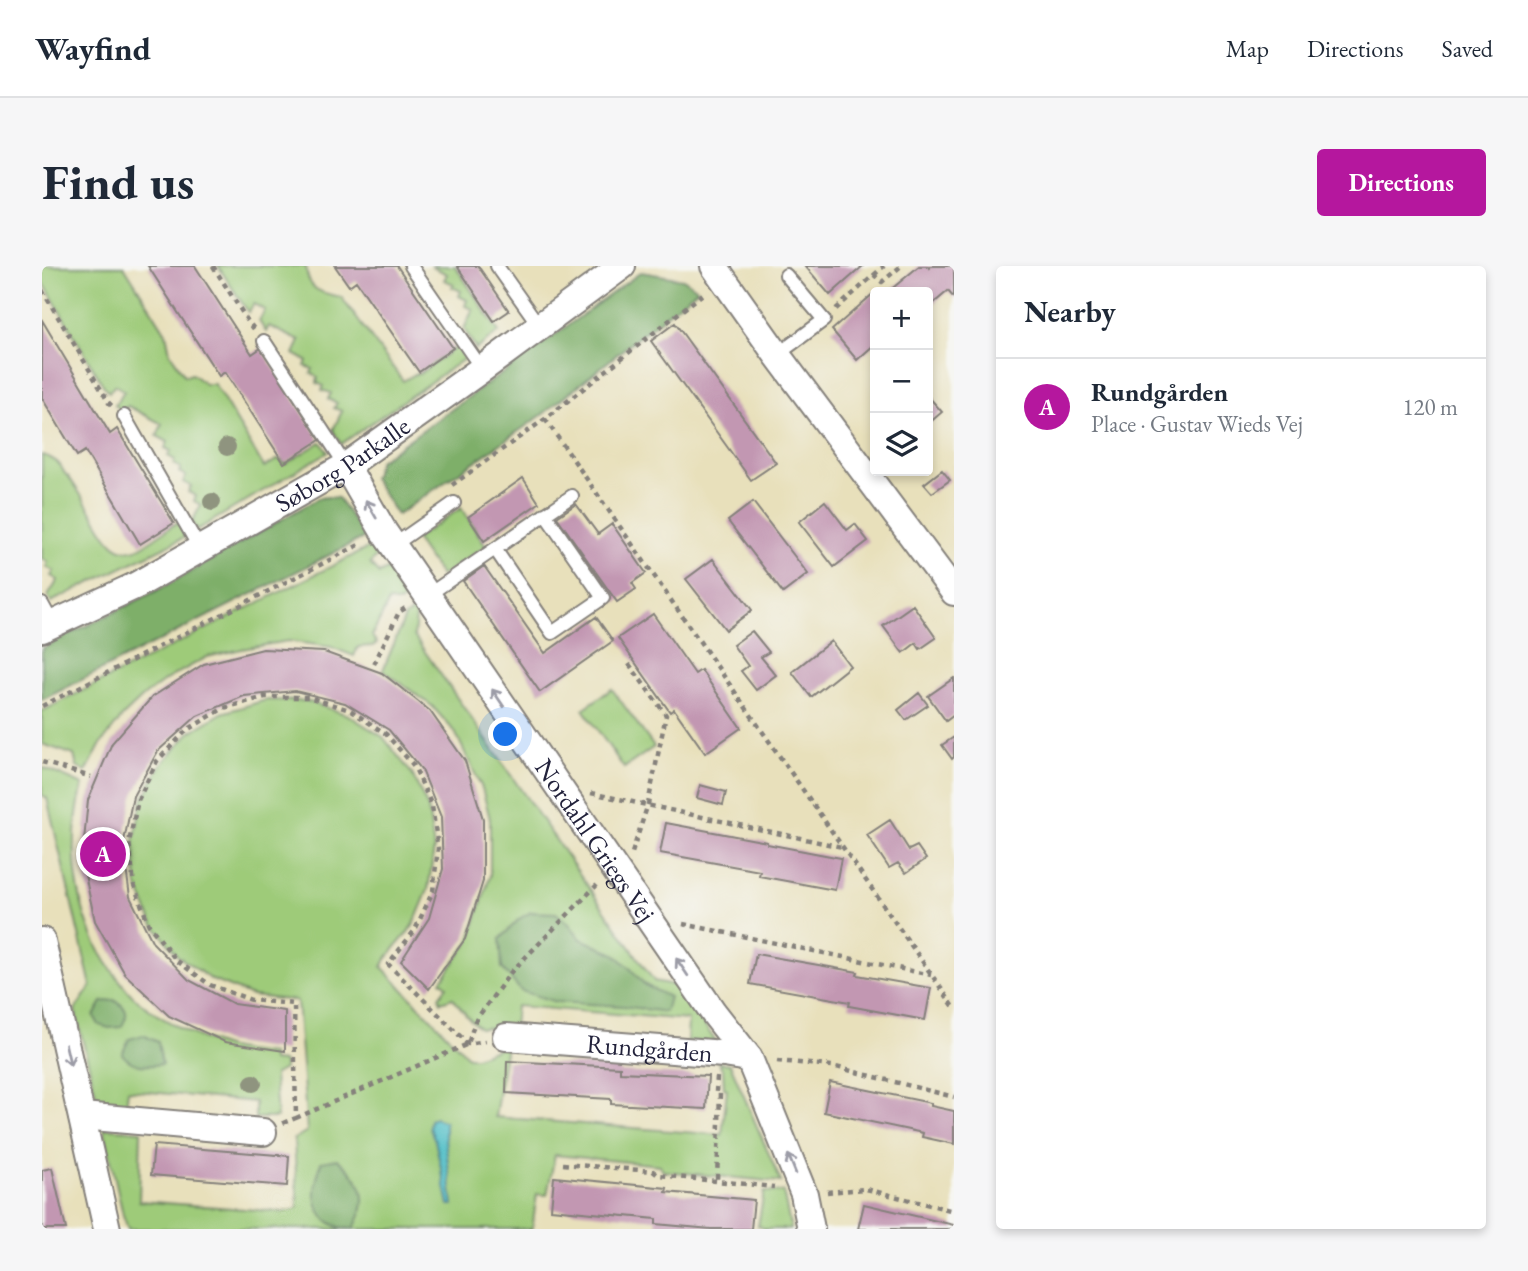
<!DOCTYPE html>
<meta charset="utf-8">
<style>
body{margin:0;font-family:"EB Garamond",serif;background:#f6f6f7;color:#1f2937}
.controls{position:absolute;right:21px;top:21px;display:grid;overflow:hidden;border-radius:7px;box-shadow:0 4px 10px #0003}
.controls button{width:63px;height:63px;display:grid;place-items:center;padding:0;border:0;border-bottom:2px solid #e0e1e3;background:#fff;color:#1f2937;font:35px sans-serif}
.you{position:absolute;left:464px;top:469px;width:24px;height:24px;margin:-18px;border:5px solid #fff;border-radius:50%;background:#1a73e8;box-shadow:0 0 0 10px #1a73e833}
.badge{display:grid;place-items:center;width:46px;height:46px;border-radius:50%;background:#b5179e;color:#fff;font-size:23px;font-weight:700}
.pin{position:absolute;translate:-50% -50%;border:4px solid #fff;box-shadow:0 2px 7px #0006}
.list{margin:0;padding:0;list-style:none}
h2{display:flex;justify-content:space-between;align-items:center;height:91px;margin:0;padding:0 28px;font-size:30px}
h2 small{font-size:23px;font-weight:400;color:#747a83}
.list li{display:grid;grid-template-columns:46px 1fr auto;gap:21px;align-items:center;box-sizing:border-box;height:98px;padding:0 28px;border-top:2px solid #e0e1e3}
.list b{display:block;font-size:26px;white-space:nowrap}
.list p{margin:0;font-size:23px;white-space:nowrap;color:#747a83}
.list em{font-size:23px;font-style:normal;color:#747a83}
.icon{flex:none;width:38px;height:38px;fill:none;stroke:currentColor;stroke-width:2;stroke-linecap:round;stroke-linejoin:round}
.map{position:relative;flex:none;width:912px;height:963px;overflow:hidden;border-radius:7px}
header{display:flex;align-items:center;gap:42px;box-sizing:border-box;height:98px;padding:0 35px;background:#fff;border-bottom:2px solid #e0e1e3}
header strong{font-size:33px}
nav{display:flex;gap:38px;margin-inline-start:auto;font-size:24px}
.intro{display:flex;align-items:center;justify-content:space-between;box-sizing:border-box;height:168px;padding:0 42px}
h1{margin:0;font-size:49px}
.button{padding:18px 32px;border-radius:7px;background:#b5179e;color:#fff;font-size:24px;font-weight:700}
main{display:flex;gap:42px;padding:0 42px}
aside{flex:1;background:#fff;border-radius:7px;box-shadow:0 4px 10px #0003}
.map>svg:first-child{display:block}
</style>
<header>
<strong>Wayfind</strong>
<nav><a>Map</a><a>Directions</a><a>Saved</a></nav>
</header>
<div class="intro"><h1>Find us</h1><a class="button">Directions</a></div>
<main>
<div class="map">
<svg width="912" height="963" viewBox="0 0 912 963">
<rect width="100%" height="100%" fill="#f6f6f2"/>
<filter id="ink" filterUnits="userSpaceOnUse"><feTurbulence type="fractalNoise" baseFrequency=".0143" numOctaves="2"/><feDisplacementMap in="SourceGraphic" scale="14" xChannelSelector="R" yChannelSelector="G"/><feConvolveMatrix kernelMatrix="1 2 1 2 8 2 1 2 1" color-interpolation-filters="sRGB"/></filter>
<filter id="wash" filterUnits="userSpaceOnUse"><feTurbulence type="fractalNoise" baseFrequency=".00686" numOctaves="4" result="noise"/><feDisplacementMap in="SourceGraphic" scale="28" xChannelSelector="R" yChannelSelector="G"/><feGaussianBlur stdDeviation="1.57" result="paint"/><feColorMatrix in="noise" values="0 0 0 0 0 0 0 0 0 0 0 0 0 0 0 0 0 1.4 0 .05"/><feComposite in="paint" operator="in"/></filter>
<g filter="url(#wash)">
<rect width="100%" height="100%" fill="#e8e0bb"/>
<path fill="#9ecb79" stroke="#60765a" stroke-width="2" d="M2 0H82L124 67 128 87 143 110 150 108 163 118H172L222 201 237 193 243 198 279 176 286 186 155 264 150 256 159 239 152 235 154 230 146 226 149 220 141 216 144 210 137 206 139 202 131 198 133 194 126 190 129 185 123 182 126 176 115 170 120 158 86 140 80 145 73 139 82 125 73 119 67 126 61 119 0 14V1Z
M176 0H264C265 24 278 27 299 31L361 115 375 107 377 108 415 81 422 93 299 178 291 164 300 145 292 142 295 137 286 133 289 127 280 124 282 120 275 117 276 111 269 107 271 103 263 100 265 95 252 88 258 75 227 60 224 66 217 55 223 44 212 38 206 46Z
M389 0H413L457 66 434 83 422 63 431 43 423 40 425 34 417 30 419 25 410 21 412 18 402 14 405 8Z
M0 189C5 190 14 194 18 199 22 204 20 207 27 211 35 223 43 235 51 248 60 262 72 291 94 283 107 278 123 264 136 256L143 271 9 336 6 330 16 314 9 310 12 305 4 301 6 296 0 293Z
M419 242 444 280 399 310 373 273Z
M332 279 338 286 328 298 337 308 347 303 364 331 358 337 347 335 330 370 335 377 331 380 316 381 312 390 289 381 246 375 200 383 165 391 125 413 101 431 81 450 59 478 44 506 35 501 32 489 0 478V445Z
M375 342 372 370 612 715 636 720 674 776 645 775 646 754 474 740 472 761 438 762 426 751 411 732 399 736 397 731 405 720 399 715 427 676 448 610V553L440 522 413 466 390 440 341 404 363 351Z
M570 423 612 481 582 502 541 443Z
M224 434 265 435 306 449 341 471 370 508 386 542 392 583 386 624 371 660 344 693 340 701 426 791H434L464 779 453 851 680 869 685 823 682 822 681 804 676 796 688 798 739 916 621 905 618 899 513 889 505 929 495 928 490 963H86L81 949 62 862 99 865 97 935 242 946 256 942 252 873 265 865 255 735 210 730 170 714 136 690 110 656 95 618 92 576 100 535 119 499 147 467 180 447Z
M2 502 41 519C23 585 34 663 79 716 83 721 88 728 93 732 116 753 157 773 187 782 200 785 216 786 230 788V795L242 796V803L232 809 235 852H213V836L86 824 84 841 57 840 33 744 49 720 5 532 0 529V503Z
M722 926H741L749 963H721L720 961 716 960Z"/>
<path fill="#7eaf69" stroke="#506852" stroke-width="2" d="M599 6 641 13 656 23 500 149 355 249 331 212 337 195 465 104Z
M286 231 296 232 323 271 0 434V382L122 321 277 232Z
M489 646 514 647 528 659 539 673 573 688 587 701 603 719 627 731 623 746 581 740 514 736 479 725 460 702 458 673 477 653Z
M72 734C85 741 88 748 79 761L67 762 57 759 52 750 60 736Z
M101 769 116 776 120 798C104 800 91 802 80 788L87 773Z
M295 893C321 914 330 933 311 963 291 963 275 951 273 930 272 919 277 906 279 896Z"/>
<path fill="#52c0c8" stroke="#3a7182" stroke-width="2" d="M393 852 403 856V872L411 939H407L393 874 387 861 388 854Z"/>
<g id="blocks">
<path fill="#c297b2" d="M106 0H153L210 88 219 82 278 174 242 197 183 106 177 110Z
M293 0H355L411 82 377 106 314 15 307 20Z
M415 0H436L467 45 452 55Z
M763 0H821L788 29Z
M877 0H886L887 2 889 0H912V32L906 25 886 42V26H846Z
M833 26V78L815 94 790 64Z
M0 54 68 168 75 163 132 257 98 278 43 185 35 190 0 132Z
M633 57 734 197 709 214 609 75Z
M886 130 900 146 886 158Z
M900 204 908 214 890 227 882 218Z
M481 212 497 237 442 275 426 251Z
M783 235 805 264 813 258 826 275 792 301 757 256Z
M711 236 766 308 741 327 686 255Z
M534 238 556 268 570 258 604 307 590 317 594 323 575 336 515 251Z
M671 293 710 344 684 364 644 313Z
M442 300 503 387 554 351 571 375 498 426 421 315Z
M871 339 894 372 878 383 874 377 861 387 841 360Z
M611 348 653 408 659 404 699 462 663 487 632 443 628 446 576 372Z
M710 365 727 386 719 391 734 409 714 424 699 405 706 400 691 379Z
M789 375 808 400 769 431 750 406Z
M221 383 282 386 340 407 388 445 423 495 441 553V615L423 673 387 723 359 695 387 652 401 603 399 551 380 504 347 464 303 437 253 425 202 430 155 450 116 485 91 530 81 580 88 631 111 677 147 714 192 738 243 745V785L183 776 127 750 83 708 53 655 40 595 46 534 70 477 110 431 162 398Z
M912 412V449L904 455 886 430Z
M877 427 886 439 864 454 856 444Z
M912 471V491L910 493 900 479Z
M658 519 684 526 681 539 655 532Z
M848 554 867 584 875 580 884 593 864 607 856 597 847 602 825 569Z
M624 557 725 576V578L799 592 793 624 717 610 718 605 618 587Z
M714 688 816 706 815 709 889 722 883 754 807 740 808 736 708 718Z
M465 795 578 801V806L666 810 664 843 569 838V833L464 827Z
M788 816 889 837V840L912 845V878L880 871 881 867 782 846Z
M112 879 247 890 245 920 109 909Z
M10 902 24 963H0V904Z
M512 911 625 922 624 926 712 934 709 963H669L614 958V953L509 943Z
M822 938 912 959V963H816Z"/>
</g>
</g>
<g filter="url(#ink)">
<use href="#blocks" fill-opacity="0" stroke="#85817b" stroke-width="2"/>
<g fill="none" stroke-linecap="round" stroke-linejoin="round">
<defs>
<path id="service" d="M369 0 440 103
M455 0 498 61
M222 75 304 200
M735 89 782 54 744 9
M82 150 158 283
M352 279 412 237
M453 283 510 367 561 332 503 248
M386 329 530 230
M0 338 11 358"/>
<g id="minor">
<path d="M672 0 735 89 912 326"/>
<path id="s1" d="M304 200 342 266 671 746 707 792 762 928 769 963"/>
<path id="s2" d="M0 363 95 319 304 200 440 103 580 0"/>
<path d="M0 675 65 963"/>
<path id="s3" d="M464 771 682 788 707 792"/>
<path d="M40 850 221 866"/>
</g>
</defs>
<use href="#service" stroke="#85817b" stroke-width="16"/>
<use href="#minor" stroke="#85817b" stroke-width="30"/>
<path stroke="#85817b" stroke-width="4.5" stroke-dasharray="5 5" stroke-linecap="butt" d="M171 0 205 54 212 63
M832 9 842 0
M0 24 67 137 70 140
M794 43 832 9 840 16 859 0
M503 153 912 741
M410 219 503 153 662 27
M332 398 357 346 367 340
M587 398 624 449 606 538 590 587
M0 440 321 277
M0 496 49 511
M549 527 800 581
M641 658 889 709
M735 795 790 800 912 831
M675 811 674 826 678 827 675 914
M254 852 426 778 433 755 469 706 555 619
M241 857 254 852 252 738 209 734 168 719 134 694 107 659 92 619 87 576 96 534 115 495 145 464 182 442 223 431H266L308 444 344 468 372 500 390 540 396 582 391 625 373 664 346 698 426 778 443 775
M521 898 611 905 616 909 732 921
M785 926 824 923 912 945"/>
<use href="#service" stroke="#fff" stroke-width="12"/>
<use href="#minor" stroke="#fff" stroke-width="26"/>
</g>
<g fill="#8f947f">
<circle cx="185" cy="181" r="9"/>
<circle cx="170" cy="236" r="9"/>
<circle cx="211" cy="817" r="9"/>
</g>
<defs><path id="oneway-shaft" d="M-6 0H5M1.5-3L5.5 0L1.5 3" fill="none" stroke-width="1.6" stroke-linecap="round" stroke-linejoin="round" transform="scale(1.75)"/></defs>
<g stroke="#9c9ca7">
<use href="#oneway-shaft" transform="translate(329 243) rotate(-120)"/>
<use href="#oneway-shaft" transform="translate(456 432) rotate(-124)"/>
<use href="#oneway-shaft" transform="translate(640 701) rotate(-124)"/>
<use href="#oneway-shaft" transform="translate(26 789) rotate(77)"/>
<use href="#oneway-shaft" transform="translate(750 898) rotate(-112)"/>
</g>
</g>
<g text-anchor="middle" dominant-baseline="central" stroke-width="5" stroke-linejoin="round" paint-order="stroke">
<g font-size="26" fill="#22223b" stroke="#f6f6f2">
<text stroke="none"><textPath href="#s2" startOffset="343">Søborg Parkalle</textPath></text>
<text stroke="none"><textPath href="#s1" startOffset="450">Nordahl Griegs Vej</textPath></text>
<text stroke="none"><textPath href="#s3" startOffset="144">Rundgården</textPath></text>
</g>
</g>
</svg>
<div class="controls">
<button>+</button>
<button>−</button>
<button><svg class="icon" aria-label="layers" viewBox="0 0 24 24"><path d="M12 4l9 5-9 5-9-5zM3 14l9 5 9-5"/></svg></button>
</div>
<div class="you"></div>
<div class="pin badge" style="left:61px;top:588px">A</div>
</div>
<aside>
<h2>Nearby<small></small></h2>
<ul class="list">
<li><span class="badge">A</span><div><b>Rundgården</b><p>Place · Gustav Wieds Vej</p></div><em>120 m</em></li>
</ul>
</aside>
</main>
